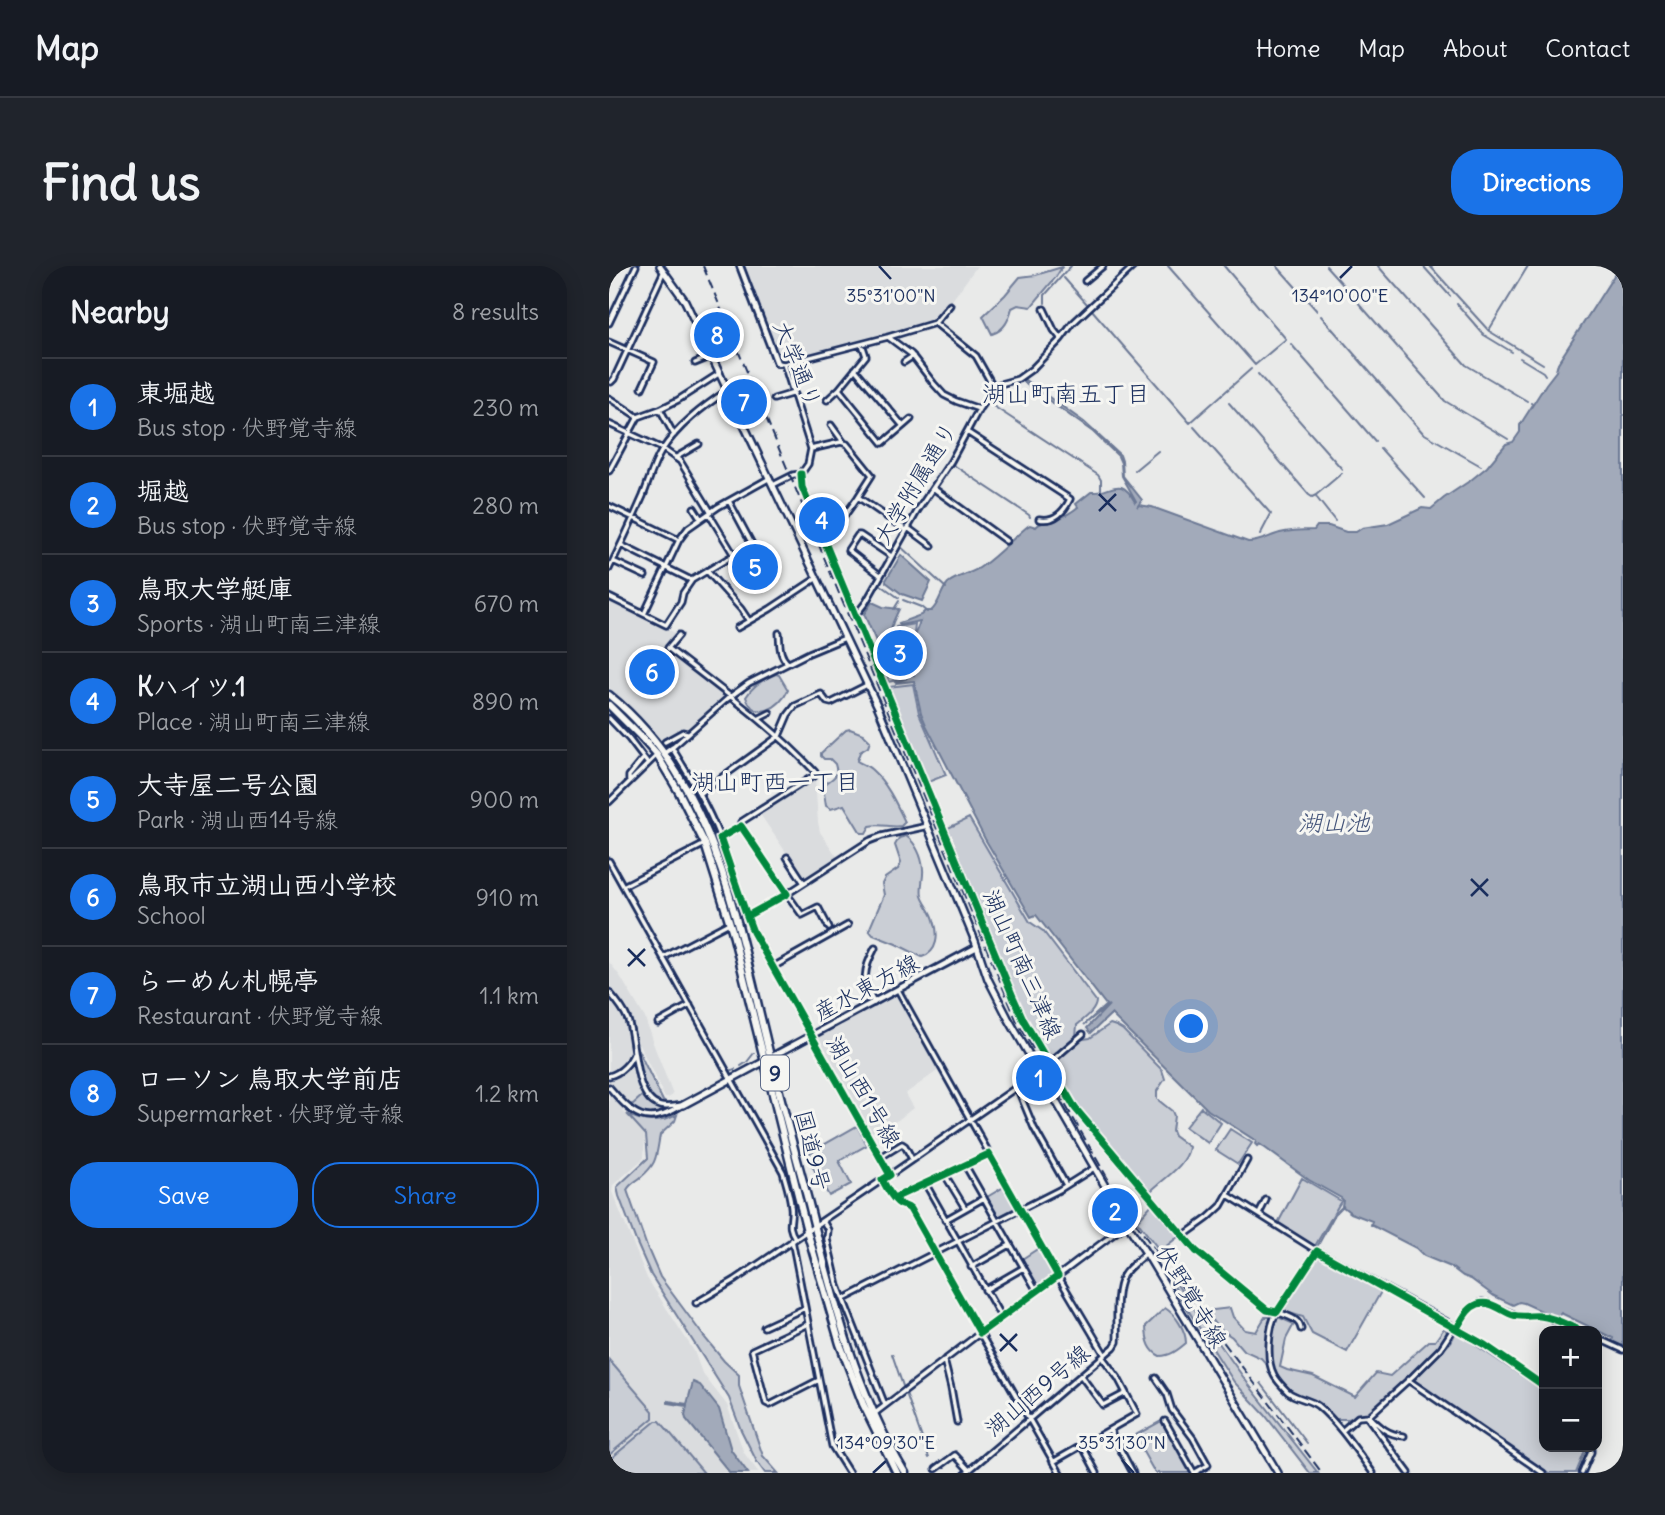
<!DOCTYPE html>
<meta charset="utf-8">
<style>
body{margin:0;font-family:Delius,"Klee One",sans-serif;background:#20242c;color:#f1f3f6}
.controls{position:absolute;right:21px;bottom:21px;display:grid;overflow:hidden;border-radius:14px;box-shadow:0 4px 18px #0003}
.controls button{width:63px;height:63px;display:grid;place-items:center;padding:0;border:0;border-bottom:2px solid #363941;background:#171b24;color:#f1f3f6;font:35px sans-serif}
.you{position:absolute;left:583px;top:761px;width:24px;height:24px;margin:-18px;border:5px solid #fff;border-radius:50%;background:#1a73e8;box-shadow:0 0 0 10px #1a73e833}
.badge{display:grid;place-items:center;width:46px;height:46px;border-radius:50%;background:#1a73e8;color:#fff;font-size:23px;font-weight:700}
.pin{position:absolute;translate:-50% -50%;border:4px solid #fff;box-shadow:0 2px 7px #0006}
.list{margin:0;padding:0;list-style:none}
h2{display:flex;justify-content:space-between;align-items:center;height:91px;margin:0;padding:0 28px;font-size:30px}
h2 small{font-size:23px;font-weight:400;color:#9ea1a6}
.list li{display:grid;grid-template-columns:46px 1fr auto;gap:21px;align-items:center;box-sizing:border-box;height:98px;padding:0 28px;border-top:2px solid #363941}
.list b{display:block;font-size:26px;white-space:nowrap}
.list p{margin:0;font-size:23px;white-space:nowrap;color:#9ea1a6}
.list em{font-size:23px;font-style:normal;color:#9ea1a6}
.actions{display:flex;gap:14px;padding:21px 28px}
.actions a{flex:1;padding:16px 0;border:2px solid #1a73e8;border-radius:28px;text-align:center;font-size:24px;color:#1a73e8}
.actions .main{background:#1a73e8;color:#fff}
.map{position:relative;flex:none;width:1014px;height:1207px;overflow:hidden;border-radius:28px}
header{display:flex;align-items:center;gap:42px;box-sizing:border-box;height:98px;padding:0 35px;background:#171b24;border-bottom:2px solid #363941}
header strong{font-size:33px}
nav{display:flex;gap:38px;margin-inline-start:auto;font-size:24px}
.intro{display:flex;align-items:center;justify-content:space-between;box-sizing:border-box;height:168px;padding:0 42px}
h1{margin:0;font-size:49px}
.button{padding:18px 32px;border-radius:28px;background:#1a73e8;color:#fff;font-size:24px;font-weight:700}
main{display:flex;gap:42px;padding:0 42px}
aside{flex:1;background:#171b24;border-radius:28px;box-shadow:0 4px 18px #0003}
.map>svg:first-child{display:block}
</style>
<header>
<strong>Map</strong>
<nav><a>Home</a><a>Map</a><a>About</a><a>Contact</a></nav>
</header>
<div class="intro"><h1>Find us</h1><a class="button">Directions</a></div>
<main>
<aside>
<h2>Nearby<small>8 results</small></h2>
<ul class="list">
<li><span class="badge">1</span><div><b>東堀越</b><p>Bus stop · 伏野覚寺線</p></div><em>230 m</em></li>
<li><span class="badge">2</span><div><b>堀越</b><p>Bus stop · 伏野覚寺線</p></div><em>280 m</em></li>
<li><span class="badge">3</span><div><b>鳥取大学艇庫</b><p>Sports · 湖山町南三津線</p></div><em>670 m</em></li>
<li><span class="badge">4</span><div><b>Kハイツ.1</b><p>Place · 湖山町南三津線</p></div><em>890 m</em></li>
<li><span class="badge">5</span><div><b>大寺屋二号公園</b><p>Park · 湖山西14号線</p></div><em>900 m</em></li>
<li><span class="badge">6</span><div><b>鳥取市立湖山西小学校</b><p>School</p></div><em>910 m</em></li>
<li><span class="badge">7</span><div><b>らーめん札幌亭</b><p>Restaurant · 伏野覚寺線</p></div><em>1.1 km</em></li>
<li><span class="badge">8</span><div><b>ローソン 鳥取大学前店</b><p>Supermarket · 伏野覚寺線</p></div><em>1.2 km</em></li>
</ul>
<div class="actions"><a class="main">Save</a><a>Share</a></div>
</aside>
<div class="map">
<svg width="1014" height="1207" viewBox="0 0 1014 1207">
<rect width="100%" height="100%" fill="#e9eae9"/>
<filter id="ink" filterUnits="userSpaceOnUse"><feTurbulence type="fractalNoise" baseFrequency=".0143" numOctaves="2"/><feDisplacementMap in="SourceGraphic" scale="14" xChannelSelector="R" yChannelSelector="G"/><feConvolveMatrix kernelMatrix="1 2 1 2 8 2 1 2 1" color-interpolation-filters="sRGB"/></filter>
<g filter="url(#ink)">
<path fill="#dadcde" d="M136 0H368L328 55 178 96 168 85Z
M0 333 68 368 58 383 66 391 119 430 80 463 70 465 54 476 52 475 29 448 0 422Z
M206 511 209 556 211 566 229 592 195 613 151 548Z
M0 696 11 710 36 752 44 777 64 829 59 832H56L30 778H27V783L23 784 30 817 34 828 14 845 36 868 35 892 4 919 3 926 38 1012 85 1085 93 1107 118 1139 135 1187 150 1207H0Z
M289 729 331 803 296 828 304 842 289 854 261 867 208 776 210 770 233 760V758Z"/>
<path fill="#caced5" stroke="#727e9a" stroke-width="2" d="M453 1 447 11 422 41 409 39 403 42C400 53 396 64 383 68L374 50 396 29 411 11 427 9Z
M145 280 165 312 147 323 128 290Z
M306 358 304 375 299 383 302 389V397L298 401 297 412 279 416C277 398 283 379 287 361Z
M167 408 170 409 179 424C172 441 146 457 137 431 144 419 154 413 167 408Z
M304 418 310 447 337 509 319 516 279 421Z
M241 463 254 468 261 475 259 481 251 486 248 495C252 498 258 499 262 503 278 517 287 537 296 556L292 560C281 562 273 557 261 560L257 567H252L235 539 222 543 217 540 214 521C218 514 226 514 228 506L226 498 221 493H215L212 490V487L237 464Z
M360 552 421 656 434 665 487 735C487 745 475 753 468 759L467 771 444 791 440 792 417 752 339 562Z
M297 570C307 577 313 591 314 603 315 612 311 620 313 630 316 639 323 645 325 654 330 669 329 686 313 691L287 678 264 669 260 664 275 629 273 618 276 612 289 603 292 597 286 579 290 572Z
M501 758 507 760 514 764 553 804 556 813 548 825V833L563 845 565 850 563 865 565 870 580 881C578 899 554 913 542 925L465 836 443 798 446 794 468 774 481 772Z
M27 784H29L54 835 60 839C32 836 32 806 27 784Z
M34 829C42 841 52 842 63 844 44 851 36 852 18 839L24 838Z
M592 841 612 857 599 877 576 861Z
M18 848C35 858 51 857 68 849L66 855 51 869C47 890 49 897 31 912 26 916 21 918 18 924L38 981 51 1011 96 1072 115 1095 130 1109V1120L154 1190 169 1207H156L148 1196 132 1164 120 1132 42 1009 27 975 10 930 8 921 39 892 37 869Z
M248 860 258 879 230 895 242 918 220 930 197 889Z
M621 863 643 877 629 898 607 884Z
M693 912 732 935 706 980 669 957Z
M395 921 406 942 389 951 378 931Z
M543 938 570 970 551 985 528 955Z
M430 982 444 1009 428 1021 413 993Z
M709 988 773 1024 738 1086 703 1068 694 1051 674 1045Z
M566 1016 640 1119 709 1207H701L656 1149 625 1116 572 1033 565 1020Z
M556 1042C566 1048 577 1064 577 1077 569 1084 561 1090 551 1090 540 1085 537 1072 537 1060Z
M621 1042 624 1051 636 1064 647 1066 656 1051H669L685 1058 677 1073 671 1101 678 1104 704 1110 746 1131 767 1107 781 1110 820 1075H826L836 1061 838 1067 831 1080 760 1147 739 1153H725L707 1136 682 1125 652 1092 634 1084 623 1071 608 1061 596 1045Z
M847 1066 935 1125V1181H977V1183L967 1207H940L804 1115 842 1076Z
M0 1094 44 1145V1152L0 1189Z
M554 1154 583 1207H546L525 1170Z
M47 1155H51L95 1207H0V1194Z"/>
<path fill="#a2aaba" stroke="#6c7995" stroke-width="2" d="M1011 0H1014V1080L1003 1076 1004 1072 952 1047 948 1052 915 1037 910 1036 904 1039 885 1030 862 1013 854 1010 842 1001 815 990 807 982 762 959 763 955 742 947 733 940 734 934 732 932 700 914 652 879 650 878 648 880 646 878 647 875 599 844 502 748 482 767 478 762 500 739 498 740 475 759 497 739 427 649 422 651 376 573 317 459 312 447 305 415 287 417 286 416 297 413 300 409H305V388L300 383C305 377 304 370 308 363 309 360 310 358 311 355L291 359 290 357 312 349 316 345H322C331 337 331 326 339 317 349 309 363 308 373 300 390 288 403 273 419 260L421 259 427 261C433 254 440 257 448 253 456 250 463 246 469 241L467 238 482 226C503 228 510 207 526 236L527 235 513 210 512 197 509 190 484 166 414 116 416 114 475 156 511 189 513 195 514 210 533 234 528 241 530 239 543 241 639 276C651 276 660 270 671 267 682 264 694 264 705 264L708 260H720L737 266H747L753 262 779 258 813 242 822 243 835 232 862 214 878 201 897 178 904 176 911 166V159L937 118 947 105 949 97Z
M292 289 322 316 313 335 293 328 277 316V314Z
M263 336 274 341 290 343 284 356 275 389H273L255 348Z
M84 1116 91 1119 110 1143 122 1184 139 1207H121L77 1153 76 1149 78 1140 59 1137V1135L78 1138Z"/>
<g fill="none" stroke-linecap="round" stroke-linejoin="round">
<path stroke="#6c7995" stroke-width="2" d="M559 0 646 99 677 73 615 0
M668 0 708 45
M717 0 736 21
M769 0 857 99 918 135
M814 0 841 30
M821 0 880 65 934 98
M455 12 478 38
M739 25 836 135 899 173
M436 37V29L462 0
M848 38 875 69 903 86
M483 44 581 157
M712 50 814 167 872 200
M880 64 919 0
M682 78 766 175
M911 92 934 106 936 109
M649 108 733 203
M380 133 388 122
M620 137 700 229 703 231 707 229 708 232 726 255
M922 137 923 138
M372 144 378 136 489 209 492 214V225
M366 154 369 149
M581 157 642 103
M585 161 662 248 651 269
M361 165 364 159
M771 182 816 232
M351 183 356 173
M346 192 349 188
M343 198 420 249 421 251
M526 204 549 185
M338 206 345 195
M326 221 331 215
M707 229 733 207
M311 245 316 237
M304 259 308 252
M295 274 300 266
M291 280 337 322
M281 297 291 281
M271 314 272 319 290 332
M294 334 312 341 318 346
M285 343 290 335
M0 455 18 474 27 487
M17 622 33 649
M38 659 55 688
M141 669 164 709
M58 694 121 805 126 803
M167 715 174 726
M183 743 195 764
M204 780 226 819
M132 800 138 796 145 787
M418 808 420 806
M408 817 411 814
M128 818 147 851
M229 824 236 836
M384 834 394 828
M238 841 242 847
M362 849 381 836
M148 852 169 890
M245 852 262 881
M343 862 357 852
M330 871 335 868
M263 884 276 906 275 910 266 916
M306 888 324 876
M172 896 175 901
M283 904 298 894
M239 934 262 918
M214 951 234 937
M720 987 708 981 726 948 734 940
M684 1015 702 988
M450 1017 455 1026
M458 1029 471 1052
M471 1053 481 1069
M481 1071 488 1082
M283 1088 295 1123
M652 1117 698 1177
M297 1127 320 1192
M273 1145 278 1141"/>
<defs>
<path id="minor" d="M476 15 494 0
M435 43 445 64 452 73
M0 57 27 0
M326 57 341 39
M279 71 302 88 325 118 335 129 347 135 370 143
M0 76 45 96 33 122
M295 96 304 90
M86 97 103 90
M175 98 279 71 326 57 367 90 385 122
M246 103 294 160 274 177 230 123 257 90 253 78
M2 116 5 113 54 7
M0 132 29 151 0 205
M165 133 185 127
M218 134 230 123
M51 143 69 134 111 107
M29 151 51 143 65 169
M0 158 54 183 71 195 102 246
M222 159 235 177
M294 160 302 153
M358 166 461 233C455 246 446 256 430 253
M202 183 232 176 238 178 263 209 249 231 297 264
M66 192 90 178
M164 219 184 209 192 208 199 198 202 183 175 98 168 97
M324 222 397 275
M0 240 70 274
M85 242 92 253
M100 248 125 289
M234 252 249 231
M299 262 323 280
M12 279 82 314
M4 295 36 310
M0 303C12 279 23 255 34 230 40 215 44 199 52 186 68 160 95 140 119 124
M98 305 132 343 140 355 161 343 208 312
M271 309 239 284 249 269H251L282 290
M0 331 57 359 72 336 74 327 83 314 143 278 120 235
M35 348 70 274 79 262 109 241 161 212
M247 349 257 336 309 244 342 195 370 143 385 122 391 118 409 113 423 103 452 73 464 57 525 0
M128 362 140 355
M170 367C171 379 170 390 179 397
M70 369 59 382C110 422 162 459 206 506V509L132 556 130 561
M0 452 20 473 39 498
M151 452 161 447
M56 476 74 466 78 467
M20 515V510L33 494
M91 527 170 470 179 449 186 440 212 428 218 436 222 437 258 419
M0 536 48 489
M111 572C98 539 81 511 63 482L118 433 140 417 200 387 236 372
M178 591 195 617
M0 595 174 906C177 917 181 928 182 940 184 954 177 959 186 972
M14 620 96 578
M138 650 178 628 132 560 111 572C122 603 132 635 144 666L281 909 273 914C278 921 283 934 291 938 294 940 298 940 301 943L371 1067 449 1010 380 888 285 932
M220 662 209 641 193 649 178 628 260 575 273 570 319 560
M55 691 120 657
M164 701 239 659
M289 724 380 887
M0 726C7 734 15 743 19 754 27 777 24 832 51 840 58 842 66 840 73 839
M265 737C253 714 254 704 266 682
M49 757 81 739
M438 796 446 792 474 768
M0 810C12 807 21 797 25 786
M0 821C24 849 37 862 72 840
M408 821 425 862 457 919
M272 891 293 878 296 880 303 893
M356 899 428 1025
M281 909 408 821 428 803
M336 909 356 942
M316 917 392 1051
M619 929 708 985
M650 948 657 934
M336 954 375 932
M214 955 219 964 218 973 229 1020 276 1139
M574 970 599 952 612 940 638 894
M183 974 223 1180 240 1207
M362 1001 401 979
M376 1024 414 1002
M235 1033 450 924 485 902
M87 1037 126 1014 273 914
M837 1056 876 1079 935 1120
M199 1058 143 1084 157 1137 161 1139 210 1114
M155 1061 196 1042
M692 1063C690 1052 678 1050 668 1046 659 1060 657 1095 665 1109 668 1115 675 1122 679 1126 688 1133 700 1133 709 1140 730 1158 747 1184 764 1207
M988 1072 1014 1084
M496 1089 449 1010 518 958
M335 1094 342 1122 348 1156
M472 1110 494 1139 517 1127
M547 1112 558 1128 563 1144 584 1172 599 1199 585 1207
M799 1114 934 1207
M265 1148 371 1067 451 1207
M760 1150 759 1152 800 1207
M760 1150C771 1161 779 1169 795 1170
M556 1155 585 1207
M501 1164 524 1207
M733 1165 749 1151 760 1150 804 1110 832 1082 843 1065 848 1062 858 1046 865 1039 873 1036 879 1037 909 1050H933L972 1065
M473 1179 488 1207
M444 1196 528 1148 509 1112 494 1092
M327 1203 346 1189 360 1204
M357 1207 505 1081 508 1076C509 1057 505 1027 514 1010 519 1001 530 994 537 987
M973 1207 982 1186V1181"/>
<path id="tertiary" d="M131 0 168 97
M192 208 193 221 405 733 414 753 466 842 587 985 658 1044 668 1046 708 985 837 1056
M55 488 63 482
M162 791 368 681"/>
<path id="secondary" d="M51 0 76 35 269 441 366 675 379 713 399 752 518 958 537 987 669 1207
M74 839 158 794"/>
<path id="trunk" d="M0 429C103 512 126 647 156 769 169 826 185 882 200 938 223 1030 246 1125 296 1207
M0 439 31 470 48 489 70 526 96 578 123 664 198 965 231 1078 254 1138 288 1207"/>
</defs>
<use href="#minor" stroke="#1b2f5e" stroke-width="9"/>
<use href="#tertiary" stroke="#1b2f5e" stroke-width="10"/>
<use href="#secondary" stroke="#1b2f5e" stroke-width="10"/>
<use href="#trunk" stroke="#1b2f5e" stroke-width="11"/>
<use href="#minor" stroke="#f6f6f2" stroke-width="3.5"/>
<use href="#tertiary" stroke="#f6f6f2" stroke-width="4.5"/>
<use href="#secondary" stroke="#f6f6f2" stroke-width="5"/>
<use href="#trunk" stroke="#f6f6f2" stroke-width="6"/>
<path stroke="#1b2f5e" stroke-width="2" stroke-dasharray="10 5" stroke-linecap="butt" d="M94 0 407 753 514 939 555 997 713 1207"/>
<defs>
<path id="cycleway" d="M192 208 193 221 405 733 414 753 466 842 587 985 658 1044 668 1046 708 985 876 1079 935 1120
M138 650 178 628 132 560 111 572C122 603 132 635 144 666L281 909 273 914C278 921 283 934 291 938 294 940 298 940 301 943L371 1067 449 1010 380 888 285 932
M848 1062C854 1053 858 1042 869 1038 881 1034 893 1045 904 1049 913 1052 923 1049 931 1050 945 1051 960 1060 972 1065"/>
</defs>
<use href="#cycleway" stroke="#f6f6f2" stroke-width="11"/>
<use href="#cycleway" stroke="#00873e" stroke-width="7"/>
</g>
</g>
<path fill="none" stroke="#1b2f5e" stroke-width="2.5" d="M270 0 282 13M731 12 743 0M490 228 507 245M490 245 507 228M862 613 879 630M862 630 879 613M19 683 36 700M19 700 36 683M391 1068 408 1085M391 1085 408 1068M513 1194 525 1207M264 1207 277 1195"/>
<g text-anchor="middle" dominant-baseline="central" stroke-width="6" stroke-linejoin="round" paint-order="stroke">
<rect fill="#f6f6f2" stroke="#5d6b8a" stroke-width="2" x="152" y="789.5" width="28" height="35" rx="5"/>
<g font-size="21" font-weight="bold" fill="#1b2f5e">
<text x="166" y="807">9</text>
</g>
<g font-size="23" fill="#1b2f5e" stroke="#f6f6f2">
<text transform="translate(189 98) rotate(68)">大学通り</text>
<text transform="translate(306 217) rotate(-59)">大学附属通り</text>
<text transform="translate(414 698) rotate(66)">湖山町南三津線</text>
<text transform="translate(257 721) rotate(-28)">産水東方線</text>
<text transform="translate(255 825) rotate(60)">湖山西1号線</text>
<text transform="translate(204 884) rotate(76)">国道9号</text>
<text transform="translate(583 1030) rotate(59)">伏野覚寺線</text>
<text transform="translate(428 1124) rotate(-40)">湖山西9号線</text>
</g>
<g font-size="24" fill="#1b2f5e" stroke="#f6f6f2">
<text x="457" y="127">湖山町南五丁目</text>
<text x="166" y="515">湖山町西一丁目</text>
</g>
<g font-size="24" font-style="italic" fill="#44547a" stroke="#f6f6f2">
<text x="725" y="556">湖山池</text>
</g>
</g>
<g font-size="18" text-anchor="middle" fill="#1b2f5e" stroke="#f6f6f2" stroke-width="6" stroke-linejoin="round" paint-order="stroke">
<text x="731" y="36">134°10'00"E</text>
<text x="282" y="36">35°31'00"N</text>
<text x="513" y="1183">35°31'30"N</text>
<text x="277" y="1183">134°09'30"E</text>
</g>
</svg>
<div class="controls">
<button>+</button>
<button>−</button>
</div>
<div class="you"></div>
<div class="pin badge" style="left:430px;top:812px">1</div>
<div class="pin badge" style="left:506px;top:945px">2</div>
<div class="pin badge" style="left:291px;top:387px">3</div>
<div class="pin badge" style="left:213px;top:254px">4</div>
<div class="pin badge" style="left:146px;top:301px">5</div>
<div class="pin badge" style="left:43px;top:406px">6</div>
<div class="pin badge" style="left:135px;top:136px">7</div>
<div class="pin badge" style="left:108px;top:69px">8</div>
</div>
</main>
